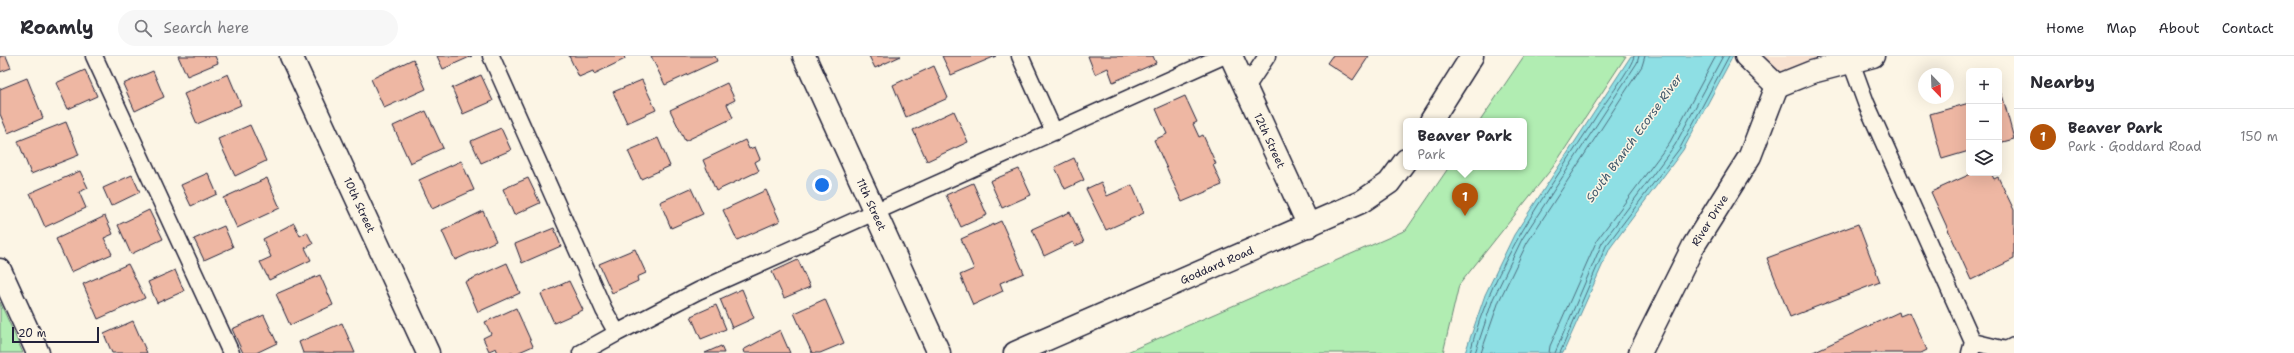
<!DOCTYPE html>
<meta charset="utf-8">
<style>
body{margin:0;font-family:"Shantell Sans",sans-serif;background:#f7f7f7;color:#2b2b33}
.controls{position:absolute;right:12px;top:12px;display:grid;overflow:hidden;border-radius:6px;box-shadow:0 4px 16px #0002}
.controls button{width:36px;height:36px;display:grid;place-items:center;padding:0;border:0;border-bottom:1px solid #e1e1e2;background:#fff;color:#2b2b33;font:20px sans-serif}
.compass{position:absolute;left:1918px;top:12px;width:36px;height:36px;border-radius:50%;background:#fff;box-shadow:0 4px 16px #0002;rotate:157deg}
.scale{position:absolute;left:12px;bottom:10px;width:87px;box-sizing:border-box;padding-left:4px;border:2px solid #22223b;border-top:0;font-size:11px;line-height:14px;white-space:nowrap;color:#22223b;-webkit-text-stroke:3px #fcf5e5;paint-order:stroke}
.you{position:absolute;left:822px;top:129px;width:14px;height:14px;margin:-10px;border:3px solid #fff;border-radius:50%;background:#1a73e8;box-shadow:0 0 0 6px #1a73e833}
.badge{display:grid;place-items:center;width:26px;height:26px;border-radius:50%;background:#b45309;color:#fff;font-size:13px;font-weight:700}
.pin{position:absolute;translate:-50% -33px;filter:drop-shadow(0 1px 2px #0008)}
.pin::after{content:'';position:absolute;top:21px;width:14px;height:12px;background:inherit;clip-path:polygon(0 0,100% 0,50% 100%)}
.popup{position:absolute;left:1403px;top:62px;width:124px;height:52px;box-sizing:border-box;display:grid;place-content:center;border-radius:6px;background:#fff;filter:drop-shadow(0 1px 3px #0005);font-size:13px;white-space:nowrap;color:#7c7c81}
.popup b{font-size:15px;color:#2b2b33}
.popup::after{content:'';position:absolute;left:50%;top:100%;margin-left:-8px;border:8px solid transparent;border-top-color:#fff}
.list{margin:0;padding:0;list-style:none}
h2{display:flex;justify-content:space-between;align-items:center;height:52px;margin:0;padding:0 16px;font-size:17px}
h2 small{font-size:13px;font-weight:400;color:#7c7c81}
.list li{display:grid;grid-template-columns:26px 1fr auto;gap:12px;align-items:center;box-sizing:border-box;height:56px;padding:0 16px;border-top:1px solid #e1e1e2}
.list b{display:block;font-size:15px;white-space:nowrap}
.list p{margin:0;font-size:13px;white-space:nowrap;color:#7c7c81}
.list em{font-size:13px;font-style:normal;color:#7c7c81}
.icon{flex:none;width:22px;height:22px;fill:none;stroke:currentColor;stroke-width:2;stroke-linecap:round;stroke-linejoin:round}
.map{position:relative;flex:none;width:2014px;height:297px;overflow:hidden}
header{display:flex;align-items:center;gap:24px;box-sizing:border-box;height:56px;padding:0 20px;background:#fff;border-bottom:1px solid #e1e1e2}
header strong{font-size:19px}
nav{display:flex;gap:22px;margin-inline-start:auto;font-size:14px}
.search{width:280px;height:36px;background:#f7f7f7;display:flex;align-items:center;gap:10px;box-sizing:border-box;padding:0 14px;border-radius:22px;color:#7c7c81;font-size:15px}
main{display:flex}
aside{flex:1;background:#fff}
.map>svg:first-child{display:block}
</style>
<header>
<strong>Roamly</strong>
<div class="search"><svg class="icon" aria-label="search" viewBox="0 0 24 24"><circle cx="10" cy="10" r="6"/><path d="M15 15l6 6"/></svg>Search here</div>
<nav><a>Home</a><a>Map</a><a>About</a><a>Contact</a></nav>
</header>
<main>
<div class="map">
<svg width="2014" height="297" viewBox="0 0 2014 297">
<rect width="100%" height="100%" fill="#fcf5e5"/>
<filter id="ink" filterUnits="userSpaceOnUse"><feTurbulence type="fractalNoise" baseFrequency=".025" numOctaves="2"/><feDisplacementMap in="SourceGraphic" scale="8" xChannelSelector="R" yChannelSelector="G"/><feConvolveMatrix kernelMatrix="1 2 1 2 8 2 1 2 1" color-interpolation-filters="sRGB"/></filter>
<g filter="url(#ink)">
<path fill="#f8e2d1" d="M1746 0H1873L1777 30Z"/>
<path fill="#b1edb2" stroke="#6a8876" d="M1524 0H1626L1553 111 1459 229 1443 297H1125L1406 174 1449 111H1524V65H1480Z
M0 246 23 297H0Z"/>
<path fill="#8edfe4" stroke="#6393a0" d="M1631 0H1733L1683 94 1610 192 1563 297H1465L1485 239 1514 179Z"/>
<g fill="none" stroke-linecap="round" stroke-linejoin="round">
<path stroke="#4d6e7f" stroke-width="1" d="M1470 297C1491 208 1549 135 1597 59 1604 48 1633 10 1634 0
M1475 297 1493 243 1522 183 1637 7 1639 0
M1481 297 1499 245 1527 187 1642 10 1645 0
M1549 297 1550 290 1597 184 1670 86 1716 0
M1555 297 1602 187 1675 89 1723 0
M1560 297 1606 190 1680 92 1729 0"/>
</g>
<path fill="#eeb7a3" stroke="#22223b" d="M0 0H6L11 12 0 16Z
M178 0H215L218 7 187 20Z
M437 0H472L443 13Z
M569 0H624L625 3 594 18 593 15 579 21Z
M651 0H715L717 5 665 29Z
M869 0H901L875 12Z
M942 0H996L951 19Z
M1088 0H1153L1156 7 1113 26 1108 12 1095 18Z
M1332 0H1369L1353 24 1327 7Z
M413 3 426 33 384 52 371 23Z
M934 10 948 42 906 61 893 29Z
M85 14 97 40 68 53 56 27Z
M153 15 164 41 135 55 123 28Z
M228 18 241 49 197 68 184 38Z
M481 19 493 45 463 58 452 32Z
M27 22 43 62 8 77 0 58V33Z
M642 24 656 54 627 67 613 36Z
M727 27 735 44 727 48 733 62 685 85 670 54Z
M2002 38 2014 83 1999 87V39Z
M1185 40 1197 66 1193 68 1199 81 1203 79 1216 108 1213 109 1222 129 1182 146 1154 84 1167 78 1156 53Z
M1969 47V95L1942 103 1930 58Z
M426 55 443 92 410 107 393 70Z
M954 55 968 86 927 105 913 74Z
M66 66 79 99 31 118 18 85Z
M250 69 266 105 235 120 218 83Z
M501 72 511 94 481 107 471 85Z
M658 82 670 110 641 123 628 95Z
M745 84 749 93 755 91 760 103 755 106 759 115 716 135 703 104Z
M1074 102 1084 124 1065 133 1055 111Z
M461 105 474 134 432 153 419 124Z
M1019 113 1031 139 1002 152 990 125Z
M80 115 88 132 79 136 86 152 45 171 30 137Z
M208 117 217 138 191 150 181 129Z
M1973 117H1991L1994 123 1998 121 2014 154V203L1971 224 1931 136Z
M132 119 140 136 111 150 103 132Z
M267 122 280 152 237 172 223 142Z
M528 122 540 147 514 159 503 133Z
M1101 126 1107 140 1132 129 1144 157 1106 174 1086 133Z
M973 127 987 159 961 171 946 139Z
M691 132 703 158 671 172 660 146Z
M766 134 780 165 737 184 723 154Z
M149 154 163 183 131 198 118 169Z
M483 155 496 185 455 204 442 175Z
M1070 156 1084 186 1075 190 1073 186 1044 200 1032 173Z
M105 160 113 178 104 182 112 198 71 216 56 183Z
M1001 165 1024 217 1000 227 1003 235 973 249 960 219 974 213 961 183Z
M294 167 300 180 307 176 313 188 305 192 311 204 269 224 260 206 271 201 263 183Z
M1858 168 1880 226 1790 261 1767 202Z
M224 170 233 191 204 204 194 183Z
M554 172 561 190 522 207 515 188Z
M635 193 646 217 637 221 638 225 612 237 599 208Z
M798 204 810 231 784 242 772 216Z
M507 207 520 237 478 256 465 226Z
M128 208 145 242 98 263 83 228Z
M175 214 184 235 157 247 148 226Z
M320 219 333 249 290 269 276 238Z
M569 225 583 254 554 267 541 238Z
M742 233 754 262 732 272 720 243Z
M825 243 844 287 820 297H812L794 257Z
M716 249 726 273 701 283 691 260Z
M516 252 533 290 517 297H498L496 292 489 295 483 282 491 278 485 266Z
M1899 256 1900 260 1910 256 1927 294 1921 297H1811Z
M264 259 277 287 256 297H243L232 273Z
M133 265 147 297H112L104 278Z
M342 267 355 297H303L299 286Z
M780 274 790 297H744L743 294Z
M721 290 724 297H705Z"/>
<g fill="none" stroke-linecap="round" stroke-linejoin="round">
<defs>
<path id="lane" d="M94 0 231 297
M491 0 604 254 617 277 581 297
M1020 0 1054 76
M1851 6 1866 47 1973 286 1970 297
M1245 33 1267 0
M617 277 698 235 1223 0
M1973 286 2006 294 2014 290"/>
<g id="street">
<path id="s1" d="M291 0 428 297"/>
<path id="s2" d="M804 0 939 297"/>
<path id="s3" d="M1231 0 1309 170"/>
<path d="M0 214 38 297"/>
</g>
<g id="secondary">
<path d="M1746 0 1777 30"/>
<path d="M1777 30 1812 16 1873 0"/>
<path d="M1431 65 1472 0"/>
<path id="s4" d="M1015 297 1361 146 1389 127 1406 104"/>
<path id="s5" d="M1640 297 1694 189 1750 100 1777 30"/>
</g>
</defs>
<use href="#lane" stroke="#22223b" stroke-width="19"/>
<use href="#street" stroke="#22223b" stroke-width="25"/>
<use href="#secondary" stroke="#22223b" stroke-width="25"/>
<use href="#lane" stroke="#fcf5e5" stroke-width="16"/>
<use href="#street" stroke="#fcf5e5" stroke-width="22"/>
<use href="#secondary" stroke="#fcf5e5" stroke-width="22"/>
</g>
</g>
<g text-anchor="middle" dominant-baseline="central" stroke-width="3" stroke-linejoin="round" paint-order="stroke">
<g font-size="11" fill="#22223b" stroke="#fcf5e5">
<text stroke="none"><textPath href="#s3" startOffset="93">12th Street</textPath></text>
<text stroke="none"><textPath href="#s1" startOffset="164">10th Street</textPath></text>
<text stroke="none"><textPath href="#s2" startOffset="163">11th Street</textPath></text>
<text stroke="none"><textPath href="#s5" startOffset="150">River Drive</textPath></text>
<text stroke="none"><textPath href="#s4" startOffset="220">Goddard Road</textPath></text>
</g>
<g font-size="12" font-style="italic" fill="#425b6e" stroke="#fcf5e5">
<text transform="translate(1634 82) rotate(-54)">South Branch Ecorse River</text>
</g>
</g>
</svg>
<div class="controls">
<button>+</button>
<button>−</button>
<button><svg class="icon" aria-label="layers" viewBox="0 0 24 24"><path d="M12 4l9 5-9 5-9-5zM3 14l9 5 9-5"/></svg></button>
</div>
<svg class="compass" viewBox="-18 -18 36 36"><path d="M0-13l5 13h-10z" fill="#e53935"/><path d="M0 13l5-13h-10z" fill="#7c7c81"/></svg>
<div class="scale">20 m</div>
<div class="you"></div>
<div class="pin badge" style="left:1465px;top:160px">1</div>
<div class="popup"><b>Beaver Park</b>Park</div>
</div>
<aside>
<h2>Nearby<small></small></h2>
<ul class="list">
<li><span class="badge">1</span><div><b>Beaver Park</b><p>Park · Goddard Road</p></div><em>150 m</em></li>
</ul>
</aside>
</main>
